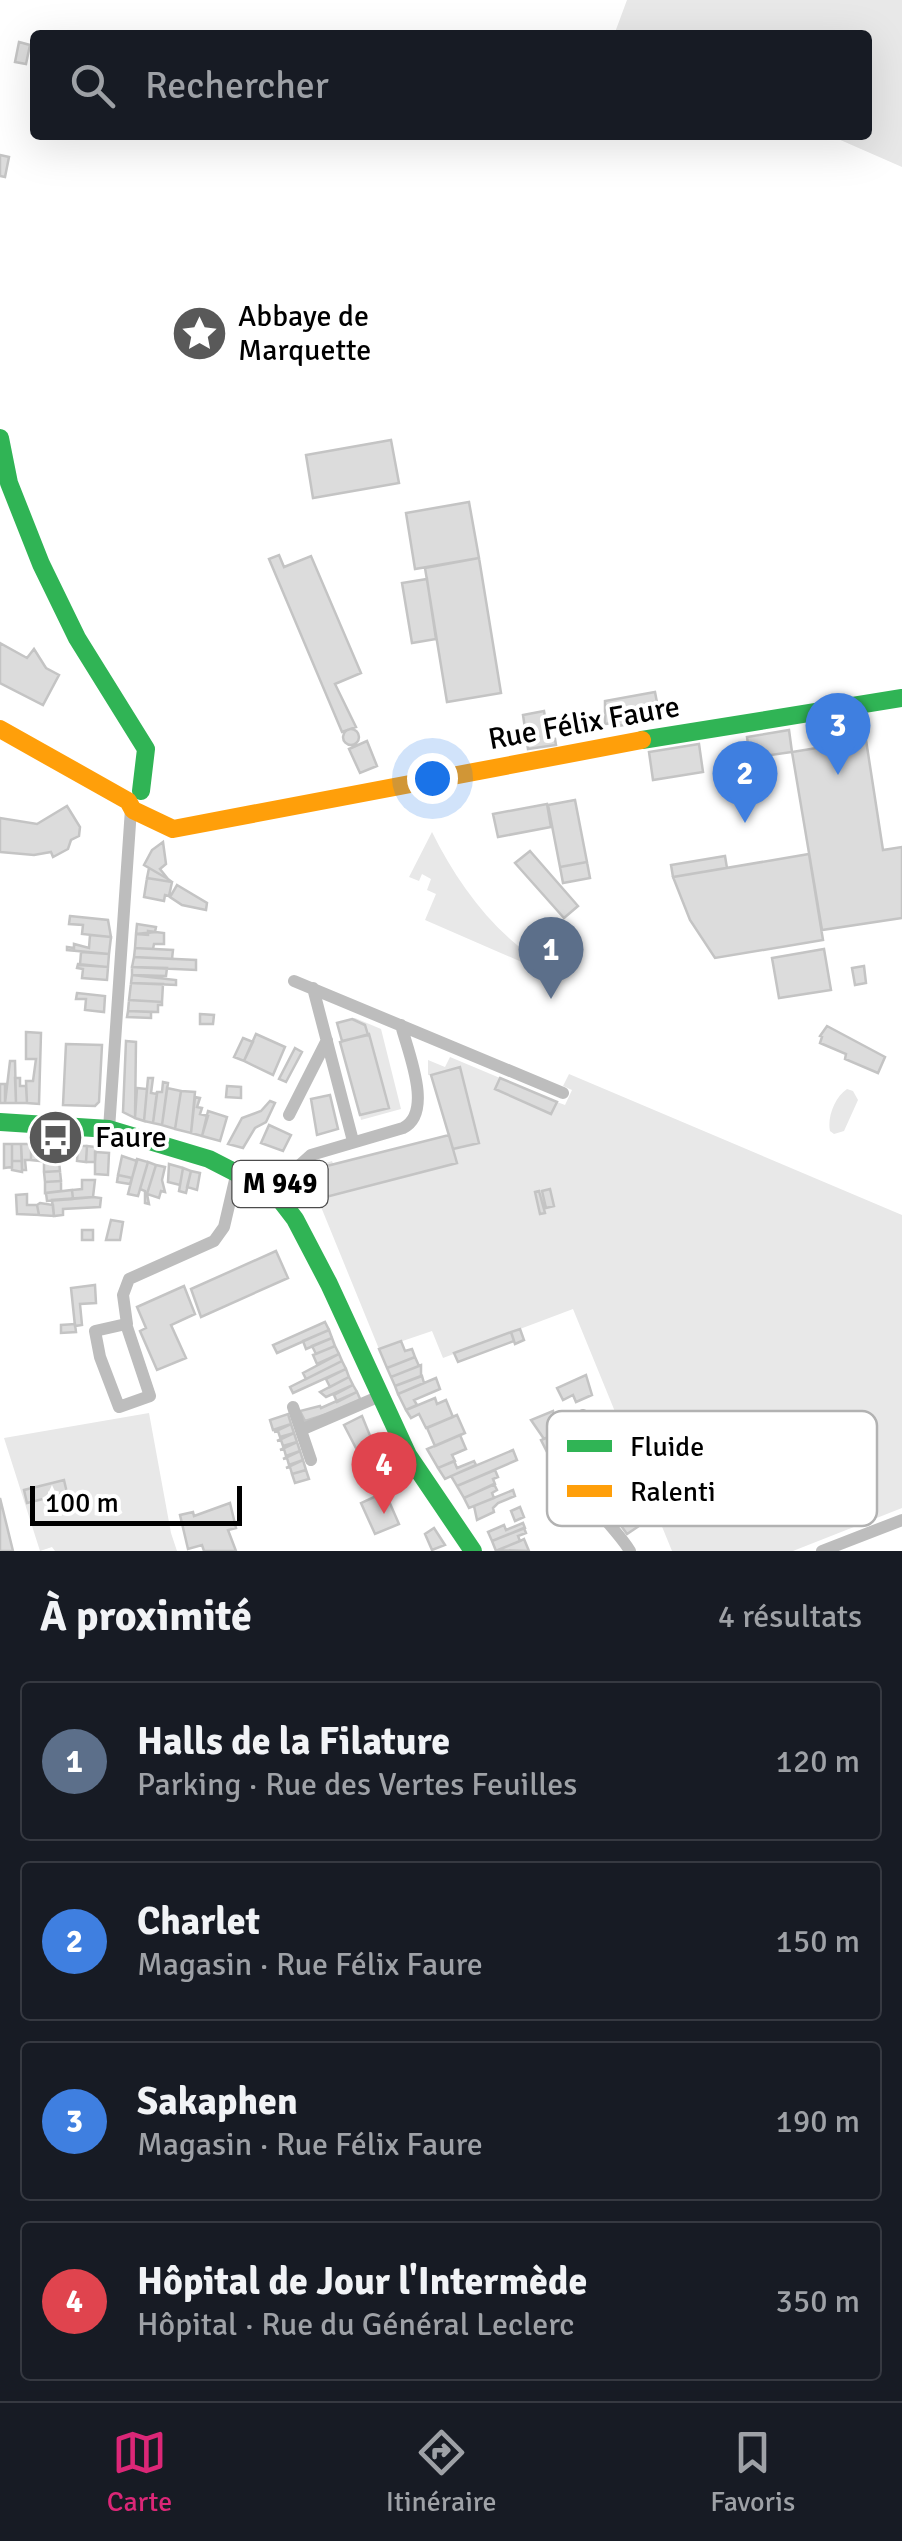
<!DOCTYPE html>
<html lang="fr">
<meta charset="utf-8">
<style>
body{margin:0;font-family:Signika,sans-serif;background:#20242c;color:#f1f3f6}
.scale{position:absolute;left:30px;bottom:25px;width:212px;box-sizing:border-box;padding-left:10px;border:5px solid #000;border-top:0;font-size:28px;line-height:35px;white-space:nowrap;color:#000;-webkit-text-stroke:8px #fff;paint-order:stroke}
.you{position:absolute;left:432px;top:778px;width:35px;height:35px;margin:-25px;border:8px solid #fff;border-radius:50%;background:#1a73e8;box-shadow:0 0 0 15px #1a73e833}
.badge{display:grid;place-items:center;width:65px;height:65px;border-radius:50%;background:#db2777;color:#fff;font-size:32px;font-weight:700}
.pin{position:absolute;translate:-50% -82px;filter:drop-shadow(0 2px 5px #0008)}
.pin::after{content:'';position:absolute;top:52px;width:35px;height:30px;background:inherit;clip-path:polygon(0 0,100% 0,50% 100%)}
.list{margin:0;padding:0;list-style:none}
h2{display:flex;justify-content:space-between;align-items:center;height:130px;margin:0;padding:0 40px;font-size:42px}
h2 small{font-size:32px;font-weight:400;color:#9ea1a6}
.list li{display:grid;grid-template-columns:65px 1fr auto;gap:30px;align-items:center;box-sizing:border-box;height:160px;margin:0 20px 20px;padding:0 20px;border:2px solid #363941;border-radius:10px}
.list b{display:block;font-size:38px;white-space:nowrap}
.list p{margin:0;font-size:32px;white-space:nowrap;color:#9ea1a6}
.list em{font-size:32px;font-style:normal;color:#9ea1a6}
.icon{flex:none;width:55px;height:55px;fill:none;stroke:currentColor;stroke-width:2;stroke-linecap:round;stroke-linejoin:round}
.map{position:relative;flex:none;width:902px;height:1551px;overflow:hidden}
.search{position:absolute;background:#171b24;box-shadow:0 10px 40px #0002;left:30px;right:30px;top:30px;height:110px;display:flex;align-items:center;gap:25px;box-sizing:border-box;padding:0 35px;border-radius:10px;color:#9ea1a6;font-size:38px}
.sheet{height:850px;background:#171b24}
nav{display:flex;justify-content:space-around;align-items:center;box-sizing:border-box;height:140px;border-top:2px solid #363941;background:#171b24;font-size:28px;color:#9ea1a6}
nav a{display:grid;justify-items:center;gap:5px}
nav .on{color:#db2777}
.map>svg:first-child{display:block}
</style>
<div class="map">
<svg width="902" height="1551" viewBox="0 0 902 1551">
<rect width="100%" height="100%" fill="#fff"/>
<path fill="#e8e8e8" d="M627 0H902V167L829 135H867V35H614Z
M432 832C458 885 497 938 550 968L547 973 425 920 436 894 427 890 431 879 422 874 419 881 409 877Z
M355 1018 381 1029 401 1109 361 1120 360 1115 387 1108 365 1025 352 1019Z
M450 1057 500 1078 496 1090 551 1113 557 1102 565 1105 572 1090 563 1086 569 1074 902 1215V1508L793 1551H672L573 1309 443 1358 432 1331 379 1349 308 1175 311 1168 332 1161 334 1166 315 1171 322 1196 456 1161 453 1149 459 1068 428 1075V1060L445 1067Z
M847 1089 853 1091 858 1100 844 1131 834 1134 830 1131C827 1117 835 1097 847 1089Z
M149 1413 171 1533 177 1551H55L52 1547 40 1551 4 1438Z"/>
<path fill="#dcdcdc" stroke="#c4c4c4" stroke-width="2.5" d="M19 42 30 45 26 64 15 62Z
M0 155 9 157 5 177 0 176Z
M391 440 399 483 313 498 306 455Z
M469 502 479 558 415 569 406 513Z
M279 555 284 567 311 556 361 673 335 684 356 727 342 732 269 559Z
M479 558 501 693 447 702 425 568Z
M427 579 436 639 412 643 402 583Z
M0 643 27 658 34 649 46 668 59 675 43 705 0 683Z
M655 692 659 713 647 720 614 727 613 723 605 724V701Z
M544 711 549 740 555 739 556 745 528 749 523 715Z
M343 737a8 8 0 1 1 16 0a8 8 0 1 1-16 0Z
M789 730 792 752 750 758 747 737Z
M866 740 883 850 902 847V918L822 930 792 752Z
M367 741 377 766 360 773 349 749Z
M699 744 703 772 653 780 649 752Z
M575 800 587 862 560 867 548 805Z
M547 804 551 827 498 837 493 814Z
M67 806 80 827 79 836 71 840 68 849 53 857 51 852 34 855 0 852V818L37 824Z
M163 842 166 864 160 869 168 879 144 865 152 850Z
M530 851 578 906 564 918 515 863Z
M809 854 823 940 715 958 690 920 673 877Z
M725 856 727 868 673 877 671 865Z
M587 862 590 878 563 883 560 867Z
M149 868 168 879 172 882 147 878Z
M147 878 172 882 169 896 165 895 164 901 144 897Z
M177 885 207 903 206 910 182 905 170 897Z
M70 916 108 920 111 937 82 934 83 925 69 924Z
M137 924 156 927 155 932 136 934Z
M148 931 164 933V944H154L153 949 135 948 136 934 148 935Z
M90 935 111 937 109 954 67 950V947L74 948V944L89 948Z
M135 948 173 950 172 959 134 957Z
M824 949 831 990 779 998 772 958Z
M81 952 109 954 108 967 80 965Z
M134 957 196 960V970L132 967Z
M78 964 108 967 107 980 82 978 83 969 77 968Z
M864 966 866 983 855 985 852 968Z
M132 967 167 968 166 976 132 975Z
M132 975 176 980V985L131 983Z
M131 983 163 984 162 1002 129 1000Z
M77 993 105 996 104 1012 85 1010 86 999H76Z
M129 1000 162 1002V1005H158V1012L128 1011Z
M128 1011 151 1012V1018L127 1017Z
M200 1014 214 1015 213 1024H200Z
M352 1019 365 1025 368 1035 342 1041 337 1023Z
M827 1026 885 1057 878 1073 845 1059 846 1054 820 1043 822 1037 820 1036Z
M26 1032 41 1033 39 1104 27 1103 26 1081H33L36 1059H26Z
M256 1034 285 1047 273 1075 244 1061Z
M369 1034 389 1108 360 1115 340 1042Z
M243 1038 253 1042 244 1061 234 1057Z
M126 1041 136 1042 135 1118 123 1112Z
M66 1044 102 1045 99 1102 95 1106 63 1105Z
M295 1048 302 1052 286 1082 279 1079Z
M10 1061H15L16 1103H5Z
M460 1067 479 1143 453 1149 431 1075Z
M15 1078H20V1086H26L27 1103H16Z
M148 1078H153L151 1093 157 1094 153 1123 144 1121Z
M500 1078 557 1102 551 1114 495 1089Z
M163 1082 168 1083 162 1125 153 1123 157 1092H162Z
M0 1084H5V1103H0Z
M227 1086 241 1087V1098L226 1097Z
M137 1088 147 1089 144 1121 135 1118Z
M167 1088 181 1091 175 1129 162 1125Z
M181 1091 195 1092 191 1133 175 1129Z
M330 1095 338 1129 317 1135 311 1099Z
M195 1097 200 1098 197 1107 202 1108 200 1114 208 1116 202 1136 191 1133Z
M270 1101 275 1103 266 1122 255 1128 243 1148 228 1144 242 1118 261 1111Z
M208 1111 227 1117 220 1141 202 1136Z
M269 1125 291 1135 283 1151 261 1143Z
M449 1135 457 1163 322 1198 315 1169Z
M4 1144H12V1167L4 1168Z
M12 1144H21L22 1161H12Z
M21 1144H31V1160H25L26 1170H22Z
M31 1144H40L41 1161 31 1160Z
M78 1146H87L86 1162 77 1161Z
M87 1146 96 1147 95 1162H86Z
M95 1152 109 1153 108 1175 95 1174Z
M122 1156 137 1161 132 1178 118 1175Z
M137 1159 148 1162 138 1196 128 1194Z
M12 1161H22V1172L12 1170Z
M59 1161 60 1171 44 1172V1162Z
M148 1162 156 1165 147 1194 149 1204 145 1203V1191L140 1189Z
M169 1164 183 1168 180 1185 168 1182Z
M156 1165 165 1167 162 1180 165 1192 161 1191 159 1198 147 1194Z
M183 1168 191 1171 186 1193 179 1191Z
M60 1171 61 1181 45 1182 44 1172Z
M191 1171 200 1173 197 1190 187 1187Z
M118 1175 132 1178 130 1184 117 1182Z
M82 1180H95L93 1197 73 1199 72 1190 82 1189Z
M61 1181V1191L45 1193V1182Z
M550 1189 554 1206 546 1208 542 1191Z
M72 1190 73 1199 47 1201 46 1193Z
M539 1191 545 1213 540 1214 535 1192Z
M27 1194V1205H37L39 1215 17 1214 16 1195Z
M93 1197 101 1198 100 1207 63 1209V1215L54 1216 52 1200Z
M40 1203 53 1205 54 1216 39 1215 37 1205Z
M111 1220 123 1222 120 1240H106Z
M82 1230H93V1240H82Z
M276 1251 288 1278 201 1317 191 1289Z
M95 1285 96 1303 80 1304 82 1325 75 1326 71 1288Z
M184 1286 195 1314 171 1325 186 1358 157 1370 140 1331 146 1328 137 1307Z
M325 1322 329 1330 277 1353 273 1345Z
M75 1324 76 1332 61 1333V1325Z
M520 1329 524 1340 515 1344 511 1332Z
M329 1330 332 1338 306 1349 303 1341Z
M511 1332 514 1341 458 1362 454 1353Z
M332 1338 335 1346 316 1354 312 1346Z
M401 1341 405 1351 412 1349 415 1357 387 1368 379 1349Z
M335 1346 339 1354 317 1364 313 1355Z
M339 1354 342 1361 306 1379 303 1373Z
M415 1357 419 1366 391 1377 387 1368Z
M342 1361 346 1369 293 1393 290 1387Z
M421 1365V1376L395 1386 391 1377Z
M346 1369 349 1377 330 1387 326 1379Z
M586 1375 592 1395 576 1402 573 1395 563 1400 557 1388Z
M422 1376 424 1383 398 1394 395 1386Z
M349 1377 353 1385 326 1397 320 1392Z
M436 1378 440 1389 414 1400 417 1405 406 1410 398 1394Z
M353 1385 357 1392 337 1402 334 1395Z
M357 1392 361 1401 346 1408 305 1421 300 1411 320 1406 321 1408Z
M435 1398 437 1404 446 1400 453 1417 426 1428 419 1414 411 1418 406 1410Z
M553 1411 555 1423 558 1422 563 1431 544 1439 531 1420Z
M288 1414 291 1424 273 1430 270 1420Z
M457 1415 465 1433 435 1446 427 1428Z
M362 1416 373 1443 358 1452 344 1425Z
M291 1424 294 1433 280 1437 278 1431 274 1432Z
M564 1430 569 1443 565 1445 568 1453 551 1460 541 1440Z
M294 1433 297 1442 283 1446 281 1440 277 1441Z
M460 1435 466 1449 452 1455 455 1461 438 1468 427 1449Z
M297 1442 300 1451 286 1456 284 1449 280 1450Z
M513 1450 517 1460 457 1486 451 1476Z
M300 1451 303 1460 289 1465 287 1458 283 1459Z
M303 1460 306 1470 292 1474 290 1467 286 1468Z
M454 1461 457 1468 474 1461 476 1465 445 1479 438 1468Z
M306 1470 309 1479 295 1483 292 1474Z
M495 1470 498 1477 493 1479 495 1484 464 1498 457 1486Z
M64 1480 67 1493 27 1503 24 1490Z
M494 1484 497 1490 492 1493 494 1498 469 1508 464 1498Z
M513 1490 515 1496 498 1503 493 1508 494 1512 477 1520 474 1506Z
M385 1492 399 1524 375 1534 361 1503Z
M627 1492 633 1499 628 1503 642 1524 627 1534 612 1513 621 1507 616 1500Z
M0 1498 13 1551H0Z
M230 1503 236 1528 228 1530 236 1551H204L202 1545 188 1549 180 1515 193 1512 194 1516Z
M520 1507 524 1517 515 1521 511 1511Z
M523 1523 525 1528 492 1541 488 1532 504 1525 506 1530Z
M434 1528 445 1545 432 1550 425 1534Z
M524 1528 526 1533 518 1536 520 1541 496 1551 492 1541Z
M524 1539 529 1551 498 1550 520 1541Z"/>
<g fill="none" stroke-linecap="round" stroke-linejoin="round">
<path stroke="#bdbdbd" stroke-width="12" d="M294 981 563 1093
M313 988 353 1141
M289 1115 327 1040
M109 1129 131 809
M279 1198 301 1164 311 1155 403 1128C434 1113 408 1052 401 1025
M126 1324 150 1396 119 1407 100 1357 95 1331Z
M127 1324 123 1295 129 1279 214 1241 224 1227 238 1167
M293 1407 311 1460
M583 1415C590 1438 577 1457 580 1478 584 1502 617 1529 630 1551
M301 1430 380 1396
M822 1551 902 1520"/>
<path stroke="#30b455" stroke-width="18" d="M0 438 9 483 41 564 77 638 146 749 141 791
M642 740 902 698
M0 1122 109 1129 209 1159 275 1193 295 1219 329 1284 408 1455 473 1551"/>
<path stroke="#ff9f0a" stroke-width="18" d="M0 729 128 801 133 810 173 829 642 740"/>
</g>
<defs>
<symbol id="sight-disc" viewBox="-11 -11 22 22"><circle r="9.5" fill="#595959" stroke="#fff"/><path d="M0-6L1.8-2.2L6-1.7L2.9 1.2L3.7 5.4L0 3.3L-3.7 5.4L-2.9 1.2L-6-1.7L-1.8-2.2Z" fill="#fff"/></symbol>
<symbol id="bus-disc" viewBox="-11 -11 22 22"><circle r="9.5" fill="#595959" stroke="#fff"/><path d="M-5-6H5V4H4V6H2V4H-2V6H-4V4H-5ZM-3.5-4V0h7V-4ZM-3.5 1.2v1.5H-2V1.2ZM2 1.2v1.5H3.5V1.2Z" fill="#fff"/></symbol>
</defs>
<g fill-rule="evenodd">
<use href="#sight-disc" x="168" y="302" width="63" height="63"/>
<use href="#bus-disc" x="24" y="1106" width="63" height="63"/>
</g>
<g text-anchor="middle" dominant-baseline="central" stroke-width="8" stroke-linejoin="round" paint-order="stroke">
<rect fill="#fff" stroke="#4c4c4c" stroke-width="2.5" x="232.5" y="1161" width="95" height="46" rx="8"/>
<g font-size="28" font-weight="bold" fill="#000">
<text x="280" y="1184">M 949</text>
</g>
<g font-size="30" fill="#000" stroke="#fff" text-anchor="start">
<text x="238" y="316">Abbaye de<tspan x="238" dy="34">Marquette</tspan></text>
<text x="95" y="1137">Faure</text>
</g>
<g font-size="30" fill="#000" stroke="#fff">
<text transform="translate(584 723) rotate(-10)">Rue Félix Faure</text>
</g>
</g>
<rect x="547" y="1411" width="330" height="115" rx="15" fill="#fff" stroke="#b2b2b2" stroke-width="2.5"/>
<rect x="567" y="1440" width="45" height="12" fill="#30b455"/>
<rect x="567" y="1485" width="45" height="12" fill="#ff9f0a"/>
<g font-size="28" fill="#000">
<text x="630" y="1456">Fluide</text>
<text x="630" y="1501">Ralenti</text>
</g>
</svg>
<div class="scale">100 m</div>
<div class="you"></div>
<div class="pin badge" style="left:551px;top:999px;background:#5c6f8a">1</div>
<div class="pin badge" style="left:745px;top:823px;background:#3f7fe0">2</div>
<div class="pin badge" style="left:838px;top:775px;background:#3f7fe0">3</div>
<div class="pin badge" style="left:384px;top:1514px;background:#e0444e">4</div>
<div class="search"><svg class="icon" aria-label="search" viewBox="0 0 24 24"><circle cx="10" cy="10" r="6"/><path d="M15 15l6 6"/></svg>Rechercher</div>
</div>
<section class="sheet">
<h2>À proximité<small>4 résultats</small></h2>
<ul class="list">
<li><span class="badge" style="background:#5c6f8a">1</span><div><b>Halls de la Filature</b><p>Parking · Rue des Vertes Feuilles</p></div><em>120 m</em></li>
<li><span class="badge" style="background:#3f7fe0">2</span><div><b>Charlet</b><p>Magasin · Rue Félix Faure</p></div><em>150 m</em></li>
<li><span class="badge" style="background:#3f7fe0">3</span><div><b>Sakaphen</b><p>Magasin · Rue Félix Faure</p></div><em>190 m</em></li>
<li><span class="badge" style="background:#e0444e">4</span><div><b>Hôpital de Jour l'Intermède</b><p>Hôpital · Rue du Général Leclerc</p></div><em>350 m</em></li>
</ul>
</section>
<nav>
<a class="on"><svg class="icon" aria-label="map" viewBox="0 0 24 24"><path d="M3 6l6-2 6 2 6-2v14l-6 2-6-2-6 2zM9 4v14M15 6v14"/></svg>Carte</a>
<a><svg class="icon" aria-label="directions" viewBox="0 0 24 24"><path d="M12 3l9 9-9 9-9-9zM9 14v-3h6M13 9l2 2-2 2"/></svg>Itinéraire</a>
<a><svg class="icon" aria-label="saved" viewBox="0 0 24 24"><path d="M7 4h10v16l-5-4-5 4z"/></svg>Favoris</a>
</nav>
